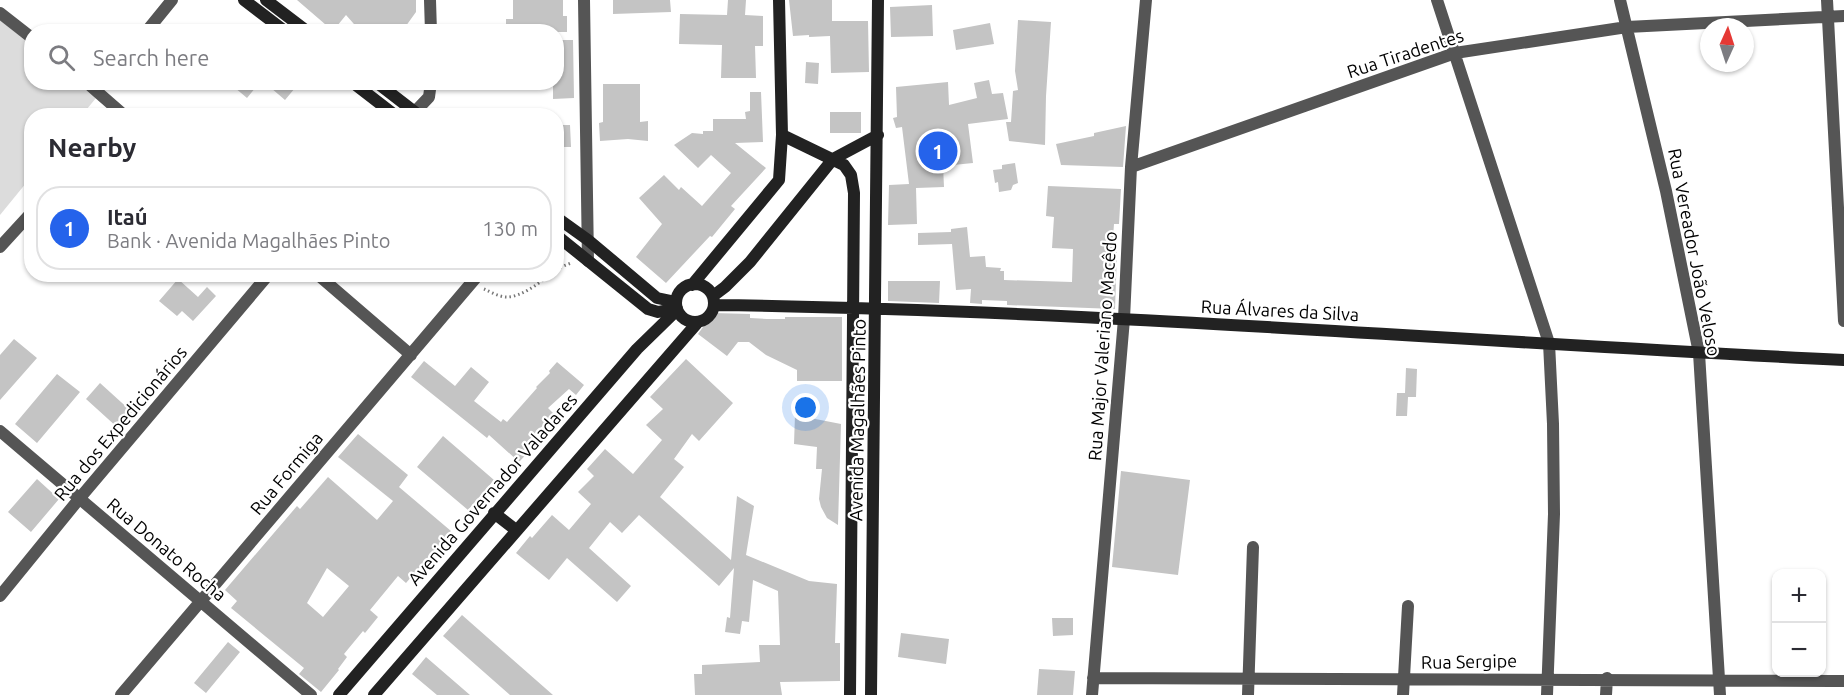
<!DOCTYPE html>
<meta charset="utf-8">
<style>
body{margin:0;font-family:Ubuntu,sans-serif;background:#f7f7f7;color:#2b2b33}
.controls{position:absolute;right:18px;bottom:18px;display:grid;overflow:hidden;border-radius:12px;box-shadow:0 2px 4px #0004}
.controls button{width:54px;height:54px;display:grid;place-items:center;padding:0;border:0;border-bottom:2px solid #e1e1e2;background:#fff;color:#2b2b33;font:30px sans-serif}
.compass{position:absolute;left:1700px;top:18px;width:54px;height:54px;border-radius:50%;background:#fff;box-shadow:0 2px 4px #0004;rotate:3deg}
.you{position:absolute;left:806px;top:408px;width:21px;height:21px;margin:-15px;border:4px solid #fff;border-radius:50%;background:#1a73e8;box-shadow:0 0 0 9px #1a73e833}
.badge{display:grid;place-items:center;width:39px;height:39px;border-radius:50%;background:#2563eb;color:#fff;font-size:20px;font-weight:700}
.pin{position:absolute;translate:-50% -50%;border:3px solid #fff;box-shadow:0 2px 6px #0006}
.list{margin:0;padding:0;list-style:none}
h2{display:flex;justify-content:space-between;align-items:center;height:78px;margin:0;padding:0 24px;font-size:26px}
h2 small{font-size:20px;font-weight:400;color:#7c7c81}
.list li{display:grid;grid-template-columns:39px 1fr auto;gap:18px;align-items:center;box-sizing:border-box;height:84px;margin:0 12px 12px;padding:0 12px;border:2px solid #e1e1e2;border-radius:24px}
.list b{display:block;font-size:22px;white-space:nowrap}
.list p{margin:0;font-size:20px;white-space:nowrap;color:#7c7c81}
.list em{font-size:20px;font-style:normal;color:#7c7c81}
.icon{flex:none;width:33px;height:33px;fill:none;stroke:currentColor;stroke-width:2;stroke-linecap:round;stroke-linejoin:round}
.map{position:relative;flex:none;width:1844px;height:695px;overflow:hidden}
.search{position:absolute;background:#fff;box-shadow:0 2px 4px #0004;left:24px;top:24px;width:540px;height:66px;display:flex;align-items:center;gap:15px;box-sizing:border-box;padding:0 21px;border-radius:24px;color:#7c7c81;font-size:22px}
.panel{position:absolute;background:#fff;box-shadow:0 2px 4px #0004;left:24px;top:108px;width:540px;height:174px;border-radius:24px}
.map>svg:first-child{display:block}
</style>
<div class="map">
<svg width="1844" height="695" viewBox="0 0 1844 695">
<rect width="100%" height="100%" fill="#fff"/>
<path fill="#dcdcdc" d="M0 20 31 45 32 82 77 83 96 98 82 115 32 116 31 177 0 215Z"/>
<path fill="#c4c4c4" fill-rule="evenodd" d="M297 0H416V12L403 30 398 27 395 32H361L346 15 333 31Z
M513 0H563V16H567V32H506V19H513Z
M613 0H670L671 12 613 14Z
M728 0H746L745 15 763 16V46H755L756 78H721L722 45 679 44 680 14 727 15Z
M789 0H832V21H868L869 72 831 73 830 36 809 37V35L793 36Z
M932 5 933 36 891 37 890 7Z
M1018 20 1051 22 1046 96 1045 145 1009 141 1006 122H1011L1013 91 1018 90 1015 71Z
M990 23 994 44 956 50 953 30Z
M556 40H573L574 98 553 99V82H556Z
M806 62 819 63 818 84 805 83Z
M989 80 992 94 1003 93 1008 119 968 124 973 163 943 166 944 187 916 188 917 224 888 225 889 185 909 184 902 127 896 128 893 118 897 117 896 87 948 82 949 105 977 98 974 83Z
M228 82H260L247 98Z
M264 82H300L285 100Z
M603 84H640V122L648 121V141L628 139 600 141 599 123 603 122Z
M750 92H761L763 142 735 143 766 168 731 206 735 209 712 237 710 236 666 283 636 257 662 224 639 198 664 175 679 190 681 187 702 206 731 173 711 155 698 168 674 145 692 133 703 134V131H713V119H746L745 112 750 111Z
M830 112H861V133H830Z
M556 125H570L571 147H556Z
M1126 126 1123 167 1061 165 1056 144 1094 136V133Z
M1015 163 1018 183 1013 185 1011 190 999 192 998 182 995 183 993 170 1002 169V165Z
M1048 186 1121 189 1119 224H1114L1112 251 1117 252 1115 309 1007 305V301L982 300V304L970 303 971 289 956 290 952 244 918 245V233L951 232V229L967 227 970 257 985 256 986 267 1001 268 1000 271H1004V280L1072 282 1073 249 1052 248 1054 217 1046 216Z
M178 279 198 297 207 287 216 296 193 321 182 311 177 316 159 301Z
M888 281H940L939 303 888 301Z
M713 313 750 314V318L767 319H785V317H842V381H797V370L766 355 749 342H738L727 356 698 334Z
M14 339 37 358 0 400V355Z
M686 359 733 403 699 441 692 434 674 459 684 467 660 497 731 560 737 496 754 506 746 555 809 581 837 584 835 643H840V681L780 682 782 695H695L694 674H702V665L760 662 759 645H780L778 591 753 580 749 622 742 621 740 634 725 632 727 617 730 618 734 568 719 586 639 515 622 533 610 522 589 548 631 586 617 602 567 558 549 580 516 553 530 536 532 538 552 515 569 530 591 504 578 492 594 476 587 469 605 449 633 474 662 440 646 425 663 409 650 397Z
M424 361 455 386 471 367 489 382 474 401 501 422 503 419 507 422 537 388 536 387 550 373 549 371 557 362 584 385 576 395 569 389 548 408 554 414 528 441 534 446 519 462 489 435 487 438 411 377Z
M1406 368 1417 369 1416 397H1408L1407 416H1396L1397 393H1405Z
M57 374 80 392 37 443 15 424Z
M100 383 132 412 118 428 86 399Z
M795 415 841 424 838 525 827 518 821 507 819 499 822 469H816L817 447 794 444Z
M358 434 408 475 399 487 451 531 406 583 398 576 370 610 378 617 365 633 363 631 344 654 347 657 338 669 339 670 321 692 299 674 304 668 231 608 237 601 225 590 297 506 300 509 328 477 377 520 393 501 338 457ZM327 568 349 586 323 617 307 603Z
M443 436 494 480 468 510 417 467Z
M1121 471 1190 480 1178 575 1112 567Z
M37 479 59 499 31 532 8 512Z
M462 615 553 695H510L443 636Z
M1052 618H1073V635L1053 636Z
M901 633 949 639 946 664 898 657Z
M228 642 240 652 206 693 194 683Z
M426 657 470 695H437L412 674Z
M1039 669 1075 671 1073 695H1037Z"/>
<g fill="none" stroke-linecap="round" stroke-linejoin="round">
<path stroke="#777" stroke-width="3" stroke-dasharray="1.5 3" stroke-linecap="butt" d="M556 269 571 263
M484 289C491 292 499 297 507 297 521 297 540 283 550 274"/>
<path stroke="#555" stroke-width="12" d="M430 0 431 32
M584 0 588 261
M1437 0 1549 343 1553 424 1554 514 1547 695
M1620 0 1666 191 1699 353 1720 695
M1827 0 1844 321
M0 13 32 38
M146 32 172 0
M86 82 125 116
M411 116 429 97 431 82
M1131 167 1455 53 1627 27 1844 16
M0 247 32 212
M317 274 411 355
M0 431 311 695
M0 596 79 499 269 274
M1093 678C1344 679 1594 679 1844 681
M121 695 479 274
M1092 695 1124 319 1131 167 1146 0
M1248 695 1253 547
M1403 695 1408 606
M1606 695 1607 678"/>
<path stroke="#222" stroke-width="12" d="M244 0 286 32
M266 0 308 32
M352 82 396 116
M376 82 420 116
M782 135 844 165 851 175 854 193 850 695
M556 217 588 240 657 298 676 302
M556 235 648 309 658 312 677 308
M676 303a19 19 0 1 1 38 0a19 19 0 1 1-38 0Z
M692 285 779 180 782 135 779 0
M713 296 725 287 750 262 833 159 878 135
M714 305C1091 310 1467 342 1844 360
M494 513 516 530
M339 695 637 349 677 310
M374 695 698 322
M871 695 878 0"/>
</g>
<g text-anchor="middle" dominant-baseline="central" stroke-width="4.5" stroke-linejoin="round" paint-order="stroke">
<g font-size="18" fill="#000" stroke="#fff">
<text transform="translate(1405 53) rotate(-18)">Rua Tiradentes</text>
<text transform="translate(1695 252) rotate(79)">Rua Vereador João Veloso</text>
<text transform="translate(1280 310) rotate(3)">Rua Álvares da Silva</text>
<text transform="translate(1102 346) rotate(-86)">Rua Major Valeriano Macêdo</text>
<text transform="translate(857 420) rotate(-89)">Avenida Magalhães Pinto</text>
<text transform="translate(120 423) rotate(-50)">Rua dos Expedicionários</text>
<text transform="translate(286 473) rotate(-50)">Rua Formiga</text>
<text transform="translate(492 489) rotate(-49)">Avenida Governador Valadares</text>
<text transform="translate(167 549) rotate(40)">Rua Donato Rocha</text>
<text transform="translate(1469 661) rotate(-1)">Rua Sergipe</text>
</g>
</g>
</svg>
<div class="controls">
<button>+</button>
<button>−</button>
</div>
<svg class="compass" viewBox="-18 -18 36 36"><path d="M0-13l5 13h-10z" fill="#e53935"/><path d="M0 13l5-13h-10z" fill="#7c7c81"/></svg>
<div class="you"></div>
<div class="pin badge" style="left:938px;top:151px">1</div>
<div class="search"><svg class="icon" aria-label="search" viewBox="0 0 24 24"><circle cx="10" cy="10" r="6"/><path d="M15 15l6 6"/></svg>Search here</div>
<section class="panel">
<h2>Nearby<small></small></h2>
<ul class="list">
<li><span class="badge">1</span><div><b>Itaú</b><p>Bank · Avenida Magalhães Pinto</p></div><em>130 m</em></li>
</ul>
</section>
</div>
